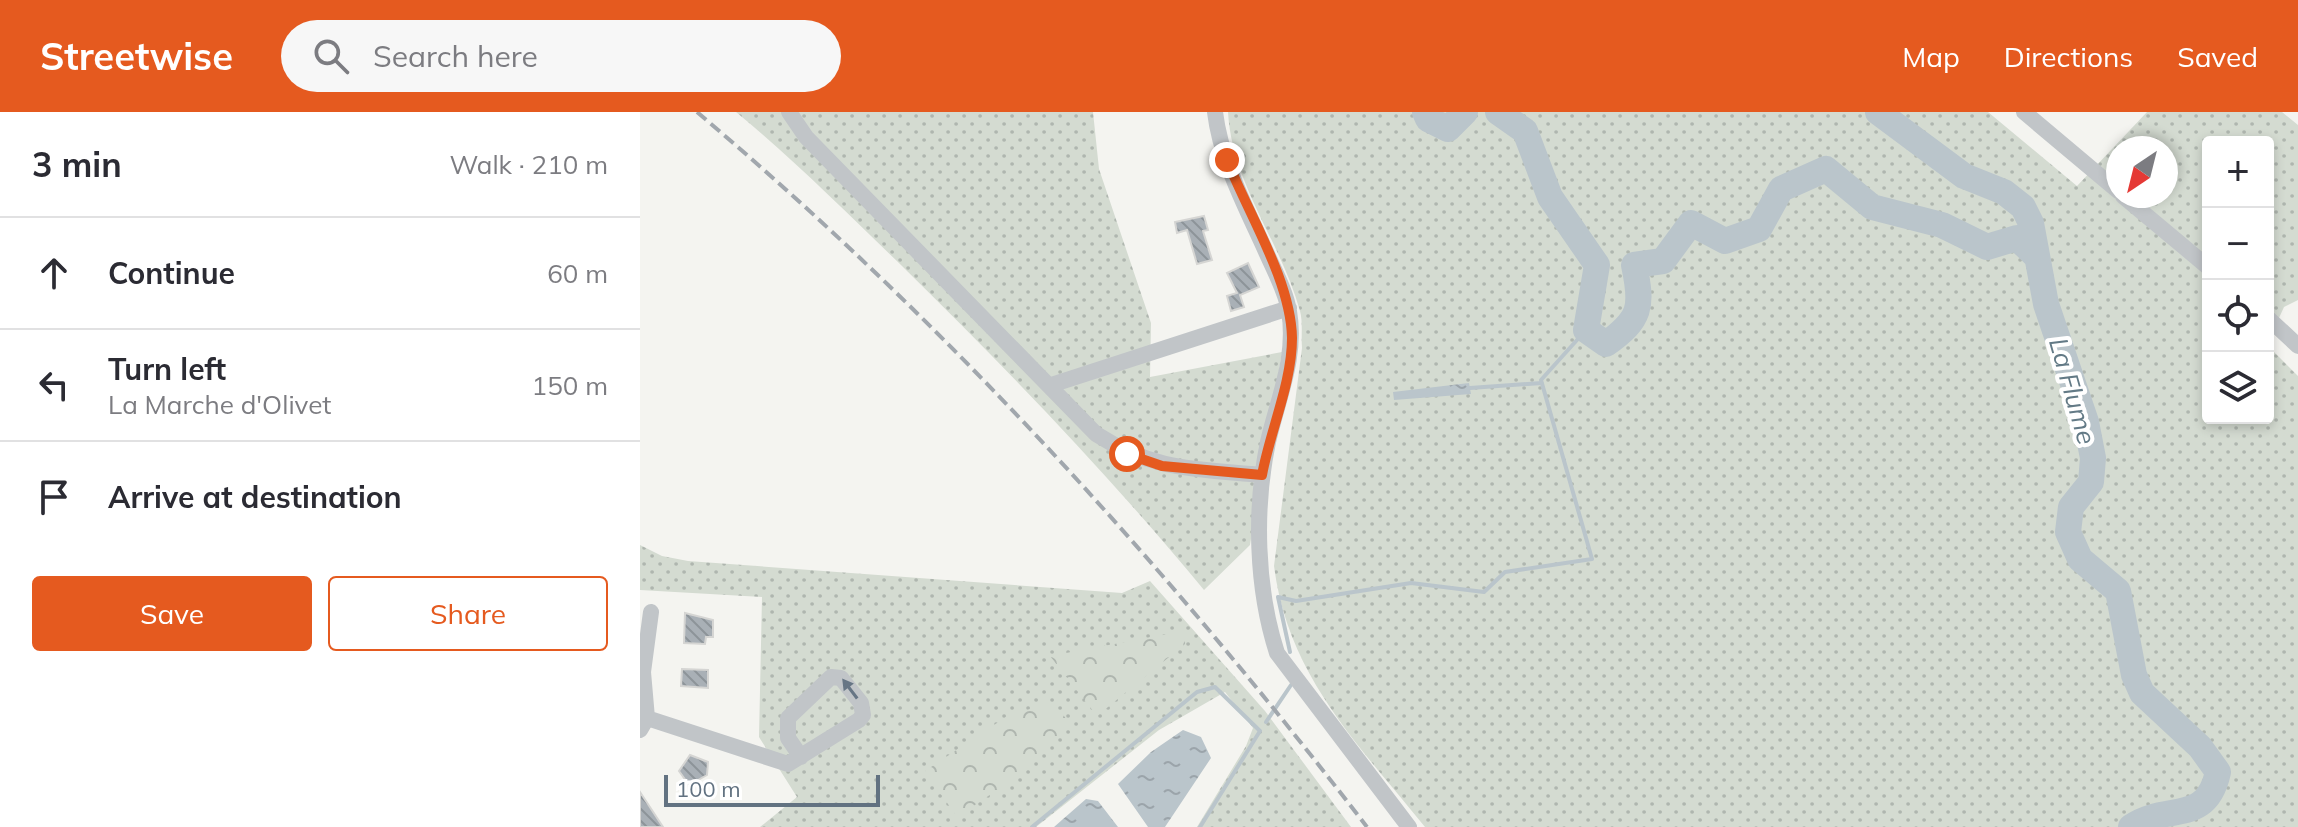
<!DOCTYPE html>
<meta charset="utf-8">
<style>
body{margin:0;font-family:Mulish,sans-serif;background:#f7f7f7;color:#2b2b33}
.controls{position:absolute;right:24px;top:24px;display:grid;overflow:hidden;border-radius:8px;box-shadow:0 4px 12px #0003}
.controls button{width:72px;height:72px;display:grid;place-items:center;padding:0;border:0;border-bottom:2px solid #e1e1e2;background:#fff;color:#2b2b33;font:40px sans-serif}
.compass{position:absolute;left:1466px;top:24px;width:72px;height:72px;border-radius:50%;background:#fff;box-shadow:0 4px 12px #0003;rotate:215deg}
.scale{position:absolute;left:24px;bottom:20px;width:216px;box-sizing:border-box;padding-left:8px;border:4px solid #627281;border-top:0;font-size:22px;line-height:28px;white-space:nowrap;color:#627281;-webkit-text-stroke:6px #fff;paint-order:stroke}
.stop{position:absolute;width:24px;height:24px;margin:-18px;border:6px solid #e55a1f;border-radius:50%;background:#fff}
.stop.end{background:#e55a1f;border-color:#fff;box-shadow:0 2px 8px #0008}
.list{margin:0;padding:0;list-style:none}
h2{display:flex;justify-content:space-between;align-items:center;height:104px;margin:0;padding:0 32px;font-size:34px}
h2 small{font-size:26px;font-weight:400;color:#7c7c81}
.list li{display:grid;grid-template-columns:52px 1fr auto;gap:24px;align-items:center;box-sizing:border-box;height:112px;padding:0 32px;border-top:2px solid #e1e1e2}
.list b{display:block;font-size:30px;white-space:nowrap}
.list p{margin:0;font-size:26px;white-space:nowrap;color:#7c7c81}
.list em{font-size:26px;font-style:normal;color:#7c7c81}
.actions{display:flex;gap:16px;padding:24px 32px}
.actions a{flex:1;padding:18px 0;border:2px solid #e55a1f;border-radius:8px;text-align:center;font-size:28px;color:#e55a1f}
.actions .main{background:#e55a1f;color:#fff}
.icon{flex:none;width:44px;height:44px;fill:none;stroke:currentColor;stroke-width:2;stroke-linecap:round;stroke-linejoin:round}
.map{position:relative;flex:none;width:1658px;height:715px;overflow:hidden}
header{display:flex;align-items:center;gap:48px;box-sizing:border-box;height:112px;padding:0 40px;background:#e55a1f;color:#fff}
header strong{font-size:38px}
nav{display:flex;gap:44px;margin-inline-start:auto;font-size:28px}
.search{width:560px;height:72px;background:#f7f7f7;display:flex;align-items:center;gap:20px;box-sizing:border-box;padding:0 28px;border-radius:44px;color:#7c7c81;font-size:30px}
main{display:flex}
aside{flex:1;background:#fff}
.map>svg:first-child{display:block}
</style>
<header>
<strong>Streetwise</strong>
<div class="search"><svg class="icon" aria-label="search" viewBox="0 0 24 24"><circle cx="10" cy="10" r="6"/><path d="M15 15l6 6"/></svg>Search here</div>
<nav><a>Map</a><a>Directions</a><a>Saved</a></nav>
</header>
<main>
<aside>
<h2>3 min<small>Walk · 210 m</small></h2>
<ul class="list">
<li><svg class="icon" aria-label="ahead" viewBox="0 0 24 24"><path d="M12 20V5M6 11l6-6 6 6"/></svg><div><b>Continue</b></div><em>60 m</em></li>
<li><svg class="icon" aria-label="left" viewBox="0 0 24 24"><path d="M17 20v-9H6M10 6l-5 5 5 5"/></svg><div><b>Turn left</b><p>La Marche d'Olivet</p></div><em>150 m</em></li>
<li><svg class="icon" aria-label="arrive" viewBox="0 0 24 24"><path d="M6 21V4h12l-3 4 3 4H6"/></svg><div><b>Arrive at destination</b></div></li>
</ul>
<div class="actions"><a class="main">Save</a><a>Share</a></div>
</aside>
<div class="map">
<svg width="1658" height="715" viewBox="0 0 1658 715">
<defs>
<pattern id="grass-dots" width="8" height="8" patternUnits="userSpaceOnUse" patternTransform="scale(2)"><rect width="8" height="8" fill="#d4dbd1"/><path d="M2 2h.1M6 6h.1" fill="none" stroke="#afb6af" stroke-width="1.8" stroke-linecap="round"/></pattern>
<pattern id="forest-crowns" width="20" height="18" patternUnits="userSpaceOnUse" patternTransform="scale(2)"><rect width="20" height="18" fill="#d4dbd1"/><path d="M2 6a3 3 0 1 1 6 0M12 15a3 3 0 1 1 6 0" fill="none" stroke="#afb6af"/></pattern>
<pattern id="water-ripples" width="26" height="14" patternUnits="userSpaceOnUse" patternTransform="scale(2)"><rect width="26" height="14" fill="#bac5cb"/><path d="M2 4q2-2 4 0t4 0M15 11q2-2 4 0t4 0" fill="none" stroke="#9ba4aa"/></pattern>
<pattern id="building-back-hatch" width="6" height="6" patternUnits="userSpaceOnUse" patternTransform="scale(2)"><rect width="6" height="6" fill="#a9b0b6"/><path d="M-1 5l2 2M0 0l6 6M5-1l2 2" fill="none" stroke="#8d9499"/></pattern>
</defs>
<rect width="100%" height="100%" fill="#f4f4f0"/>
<path fill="url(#grass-dots)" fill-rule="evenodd" d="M96 0H453L459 57 511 211 510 265 642 240 610 433 564 478C470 364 367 257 261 153 207 101 154 48 96 0Z
M588 0H1348L1437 74 1507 0H1642L1658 13V188L1644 195 1628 230V30H1568V306H1628V234L1658 264V715H785C718 632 648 564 634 454L662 236C661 224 663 210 660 199 641 130 592 72 588 0ZM1478 36H1526V84H1478Z
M0 433 22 444 48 449 482 481 510 469 625 599 711 715H557L606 634 613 616 585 580 519 618 396 715H120L157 685 119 625 122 485 0 478Z"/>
<path fill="url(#forest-crowns)" d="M544 519 545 532 457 604 410 544Z
M408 591 431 610 387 658 317 705 285 659 366 605Z"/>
<path fill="url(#water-ripples)" d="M829 271 831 282 754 288 753 280Z
M543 618 561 625 571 646 525 715H508L478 672 511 640Z
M446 687 458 689 478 715H414Z"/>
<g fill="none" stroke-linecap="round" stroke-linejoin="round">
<path stroke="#bac5cb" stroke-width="4" d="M830 276 902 271
M650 540 638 485 656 489 771 471 844 480 865 460 952 447 901 268 946 218
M626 610 651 573
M392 715 557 580 575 575 620 619 560 715"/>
<path stroke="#bac5cb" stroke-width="26" d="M785 0 788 7 808 17 825 0
M858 0 885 19 910 85 957 153 946 218 966 232C1001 207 1003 195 994 153L1023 149 1051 111 1085 129 1119 117 1141 77 1186 57 1232 95 1302 113 1347 135 1377 126 1397 145
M1238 0 1324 64 1364 80 1383 95 1391 111 1406 192 1446 310 1453 346 1451 370 1431 395 1428 420 1440 447 1478 479 1494 563 1502 581 1560 635 1578 660C1566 715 1527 690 1491 715"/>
</g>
<path fill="url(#building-back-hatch)" stroke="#d5d5d3" stroke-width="2" d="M564 104 568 118 563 119 572 148 557 152 547 118 537 121 535 110Z
M608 151 619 175 600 183 604 195 591 199 587 184 597 181 587 161Z
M45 501 73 508V525H66L65 532 44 531Z
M42 557 68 558V576L41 574Z
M50 643 68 650 67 663 49 673 39 659Z
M0 680 23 715H0Z"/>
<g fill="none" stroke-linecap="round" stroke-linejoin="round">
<path stroke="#c1c5c8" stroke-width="16" d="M149 0 166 25 456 322C513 359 557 357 622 363
M575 0C581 50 607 97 627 142 635 160 646 180 649 199 657 245 638 286 628 330 614 397 616 476 637 541L769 715
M1384 0 1478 79
M1483 84 1568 155
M1628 206 1658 234
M411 273 649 196
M0 560H3L7 606 0 618
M3 560 11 500
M7 606 148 652 219 608 223 603 221 591 201 566 191 565 148 606V626L161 645"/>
<path stroke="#a1a7ad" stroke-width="4" stroke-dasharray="12 6" stroke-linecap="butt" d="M57 0C308 212 527 455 727 715"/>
</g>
<defs><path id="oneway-solid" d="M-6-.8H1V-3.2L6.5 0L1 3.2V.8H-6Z" transform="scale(2)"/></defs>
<use fill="#677685" href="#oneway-solid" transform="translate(210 577) rotate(-127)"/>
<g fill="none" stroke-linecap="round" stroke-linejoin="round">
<path stroke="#e55a1f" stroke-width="10" d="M487 342 522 354 622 363C630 319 652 271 652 226 651 169 608 101 587 48"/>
</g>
<g text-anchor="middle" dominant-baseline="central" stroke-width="8" stroke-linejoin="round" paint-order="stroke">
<g font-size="26" font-style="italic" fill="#637a86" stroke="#fff">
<text transform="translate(1433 279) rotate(74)">La Flume</text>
</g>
</g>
</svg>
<div class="controls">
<button>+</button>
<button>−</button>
<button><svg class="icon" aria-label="locate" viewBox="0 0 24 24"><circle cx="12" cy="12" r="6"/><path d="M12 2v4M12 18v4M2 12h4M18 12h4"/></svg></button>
<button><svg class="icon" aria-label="layers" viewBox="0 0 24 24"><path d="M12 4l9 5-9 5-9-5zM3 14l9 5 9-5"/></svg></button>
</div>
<svg class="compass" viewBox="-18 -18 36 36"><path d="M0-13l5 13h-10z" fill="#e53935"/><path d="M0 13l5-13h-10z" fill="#7c7c81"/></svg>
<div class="scale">100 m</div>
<div class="stop" style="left:487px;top:342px"></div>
<div class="stop end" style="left:587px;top:48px"></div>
</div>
</main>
